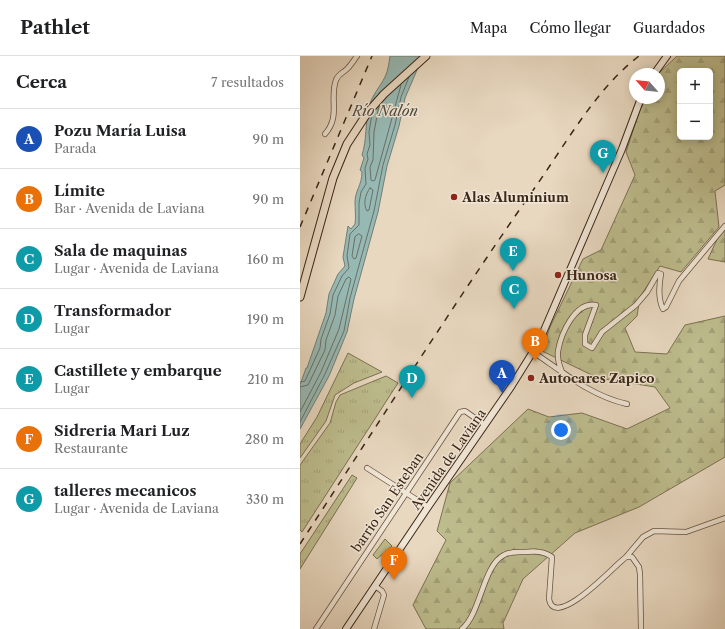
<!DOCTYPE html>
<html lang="es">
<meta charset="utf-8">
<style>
body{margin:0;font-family:"Libre Caslon Text",serif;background:#f6f6f6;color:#202124}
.controls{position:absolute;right:12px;top:12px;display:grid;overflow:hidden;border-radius:6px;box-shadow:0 2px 10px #0003}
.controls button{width:36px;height:36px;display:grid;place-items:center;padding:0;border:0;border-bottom:1px solid #e0e0e0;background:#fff;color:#202124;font:20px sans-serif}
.compass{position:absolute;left:329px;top:12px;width:36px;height:36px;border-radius:50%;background:#fff;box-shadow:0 2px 10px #0003;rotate:297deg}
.you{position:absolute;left:261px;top:374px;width:14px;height:14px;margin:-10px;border:3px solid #fff;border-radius:50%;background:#1a73e8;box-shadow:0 0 0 6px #1a73e833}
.badge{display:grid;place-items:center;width:26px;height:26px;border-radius:50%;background:#ea580c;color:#fff;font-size:13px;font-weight:700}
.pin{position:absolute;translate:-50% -33px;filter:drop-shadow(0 1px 2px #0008)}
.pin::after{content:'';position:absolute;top:21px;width:14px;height:12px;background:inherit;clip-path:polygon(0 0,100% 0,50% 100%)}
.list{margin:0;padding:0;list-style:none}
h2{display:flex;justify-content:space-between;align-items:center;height:52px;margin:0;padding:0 16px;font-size:17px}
h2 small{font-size:13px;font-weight:400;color:#757577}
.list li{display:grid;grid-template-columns:26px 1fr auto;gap:12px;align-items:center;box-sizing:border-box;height:60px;padding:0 16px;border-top:1px solid #e0e0e0}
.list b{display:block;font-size:15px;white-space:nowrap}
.list p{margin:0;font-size:13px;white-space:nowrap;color:#757577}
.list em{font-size:13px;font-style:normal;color:#757577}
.map{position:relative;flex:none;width:425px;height:573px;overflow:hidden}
header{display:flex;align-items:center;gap:24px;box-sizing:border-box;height:56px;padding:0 20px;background:#fff;border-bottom:1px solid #e0e0e0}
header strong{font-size:19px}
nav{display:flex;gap:22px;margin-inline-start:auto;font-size:14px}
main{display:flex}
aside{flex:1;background:#fff}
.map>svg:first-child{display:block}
</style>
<header>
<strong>Pathlet</strong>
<nav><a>Mapa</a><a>Cómo llegar</a><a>Guardados</a></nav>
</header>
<main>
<aside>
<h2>Cerca<small>7 resultados</small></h2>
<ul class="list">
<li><span class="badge" style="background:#1a4fb4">A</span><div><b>Pozu María Luisa</b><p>Parada</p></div><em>90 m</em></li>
<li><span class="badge" style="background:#e8710a">B</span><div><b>Límite</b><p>Bar · Avenida de Laviana</p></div><em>90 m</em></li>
<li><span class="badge" style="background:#0f9aa8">C</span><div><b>Sala de maquinas</b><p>Lugar · Avenida de Laviana</p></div><em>160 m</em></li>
<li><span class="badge" style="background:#0f9aa8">D</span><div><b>Transformador</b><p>Lugar</p></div><em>190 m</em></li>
<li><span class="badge" style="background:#0f9aa8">E</span><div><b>Castillete y embarque</b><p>Lugar</p></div><em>210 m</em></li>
<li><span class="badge" style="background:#e8710a">F</span><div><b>Sidreria Mari Luz</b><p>Restaurante</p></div><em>280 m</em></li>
<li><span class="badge" style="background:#0f9aa8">G</span><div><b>talleres mecanicos</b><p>Lugar · Avenida de Laviana</p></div><em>330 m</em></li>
</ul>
</aside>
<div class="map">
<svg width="425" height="573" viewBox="0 0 425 573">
<defs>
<pattern id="grass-tufts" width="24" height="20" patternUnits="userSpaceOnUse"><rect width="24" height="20" fill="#bdbc8d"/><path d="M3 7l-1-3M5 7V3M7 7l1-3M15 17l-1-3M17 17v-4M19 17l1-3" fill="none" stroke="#a3a179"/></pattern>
<pattern id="forest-firs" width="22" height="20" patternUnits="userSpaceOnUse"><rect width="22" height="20" fill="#bdbc8d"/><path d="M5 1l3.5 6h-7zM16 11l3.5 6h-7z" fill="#a3a179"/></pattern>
</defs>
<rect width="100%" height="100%" fill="#e8d8c0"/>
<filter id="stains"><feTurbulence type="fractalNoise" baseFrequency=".005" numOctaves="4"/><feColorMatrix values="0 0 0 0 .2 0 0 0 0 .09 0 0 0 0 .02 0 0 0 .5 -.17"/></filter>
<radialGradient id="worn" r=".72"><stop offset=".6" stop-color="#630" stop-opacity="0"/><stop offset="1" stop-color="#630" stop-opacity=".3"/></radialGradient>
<path fill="url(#grass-tufts)" stroke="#7c7152" d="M48 297 82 316 54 327 35 339 26 365 0 402V388L17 361Z
M86 320 98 327 2 476 0 474V409L30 367 36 346 40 339Z
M52 419 57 422 0 513V498Z"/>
<path fill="url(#forest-firs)" stroke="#7c7152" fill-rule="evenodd" d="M377 0H425V129L415 135 419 171 381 216 360 210 340 241 337 260 325 272 335 296 367 298 385 269 425 260V401L339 451 275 477 223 523 203 567 204 573H126L113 549 146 484 137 475 150 427 228 353 249 361 282 357 327 373 370 352 355 331 298 322 242 295 250 271 283 203 301 194 335 119 326 96 339 56 346 42H359L358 18ZM380 15H410V81H380Z
M425 173V206L408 203 419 179Z"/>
<path fill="#bdbc8d" stroke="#7c7152" d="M85 483 92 490 77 503 73 499Z"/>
<path fill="#97b9b4" stroke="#727e75" d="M90 0H123L105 42 99 70 87 110 78 156 54 243 47 276 29 320 0 373V329L6 312H7L26 257 29 238 38 218 45 210 43 201 48 170 51 173 55 168C56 161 55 153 55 146 55 135 62 129 62 116L60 114 64 102 62 99C67 84 65 67 69 51 72 39 80 31 85 21 88 15 89 7 90 0Z"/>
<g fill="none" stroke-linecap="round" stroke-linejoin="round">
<path stroke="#697066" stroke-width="1" d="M79 50 74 76 73 104 70 111 71 124 73 125 75 124 101 29
M70 132 73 134 69 154 67 155C63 148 65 139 70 132Z
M59 178 62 180 56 202 54 203 52 200 55 181Z
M0 326 5 325 20 292 21 283 30 258 33 239 42 220 49 212 47 200 50 178 59 169V147L61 136 66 128 65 112 68 103 67 98 70 89 69 76 72 58
M0 331 8 329 25 294 26 284 35 259 38 240 46 223 49 221 51 223 39 273 21 316 0 356
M0 366 25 318 44 275 50 242 74 155 83 109 95 69 101 41 109 21"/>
<defs>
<path id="street" d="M25 78C41 60 29 43 36 24 38 18 43 17 47 13 51 9 54 4 57 0
M233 296C263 316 291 340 327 348
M262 316C259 309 257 303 258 295 261 278 275 245 296 249L285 279V288L292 292 302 276 336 249 347 236 358 217 361 218C359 229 358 243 363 253L366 251 379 225 425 170
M67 412 128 451
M326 501 343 481 354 475 386 476 425 462
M16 573 160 356 165 355 185 369
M74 573 84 539 82 535 75 530
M162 573C181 557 183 509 204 499 211 495 218 496 225 496 235 495 244 495 252 501L249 543C254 573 308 517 318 508L326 501H332L339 511 340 518 341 573"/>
<path id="secondary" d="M354 18 367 0
M46 573 128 451 211 331 239 286 322 93 341 42"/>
<path id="primary" d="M0 241 33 122 47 88 68 56 84 38 126 0"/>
</defs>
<use href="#street" stroke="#665241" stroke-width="6"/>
<use href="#secondary" stroke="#3b2617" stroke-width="8"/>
<use href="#primary" stroke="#3b2617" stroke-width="9"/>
<use href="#street" stroke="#f0e6d6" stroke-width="4.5"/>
<use href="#secondary" stroke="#f0e6d6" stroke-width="6"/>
<use href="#primary" stroke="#e8d8c0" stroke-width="7"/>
<path stroke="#3b2617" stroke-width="1.5" stroke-dasharray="7 7" stroke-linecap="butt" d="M0 171 72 0
M0 488C78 368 154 247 236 130 267 86 296 33 339 0"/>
</g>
<g fill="#8f2418" stroke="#f0e6d6" stroke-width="1.5">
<circle cx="154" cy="141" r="4"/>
<circle cx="258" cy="219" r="4"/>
<circle cx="231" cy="322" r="4"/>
</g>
<g text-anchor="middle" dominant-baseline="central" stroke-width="3" stroke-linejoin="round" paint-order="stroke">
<g font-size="13" font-weight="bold" fill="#3b2617" stroke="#f0e6d6" text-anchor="start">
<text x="162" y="141">Alas Aluminium</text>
<text x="266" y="219">Hunosa</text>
<text x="239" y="322">Autocares Zapico</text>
</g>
<g font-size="13" fill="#3b2617" stroke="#f0e6d6">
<text transform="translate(148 403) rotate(-55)">Avenida de Laviana</text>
<text transform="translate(87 446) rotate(-56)">barrio San Esteban</text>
</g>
<g font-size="14" font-style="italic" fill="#524b3e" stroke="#f0e6d6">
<text x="85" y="55">Río Nalón</text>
</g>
</g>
<rect width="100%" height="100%" filter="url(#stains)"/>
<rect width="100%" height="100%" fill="url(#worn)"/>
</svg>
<div class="controls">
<button>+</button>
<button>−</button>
</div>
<svg class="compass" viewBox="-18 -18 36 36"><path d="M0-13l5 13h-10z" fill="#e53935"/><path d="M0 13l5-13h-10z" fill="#757577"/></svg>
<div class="you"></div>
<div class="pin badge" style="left:202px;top:337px;background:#1a4fb4">A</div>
<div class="pin badge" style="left:235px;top:305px;background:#e8710a">B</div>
<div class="pin badge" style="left:214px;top:253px;background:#0f9aa8">C</div>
<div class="pin badge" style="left:112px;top:342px;background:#0f9aa8">D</div>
<div class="pin badge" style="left:213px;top:215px;background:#0f9aa8">E</div>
<div class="pin badge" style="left:94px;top:524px;background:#e8710a">F</div>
<div class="pin badge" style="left:303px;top:117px;background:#0f9aa8">G</div>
</div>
</main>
